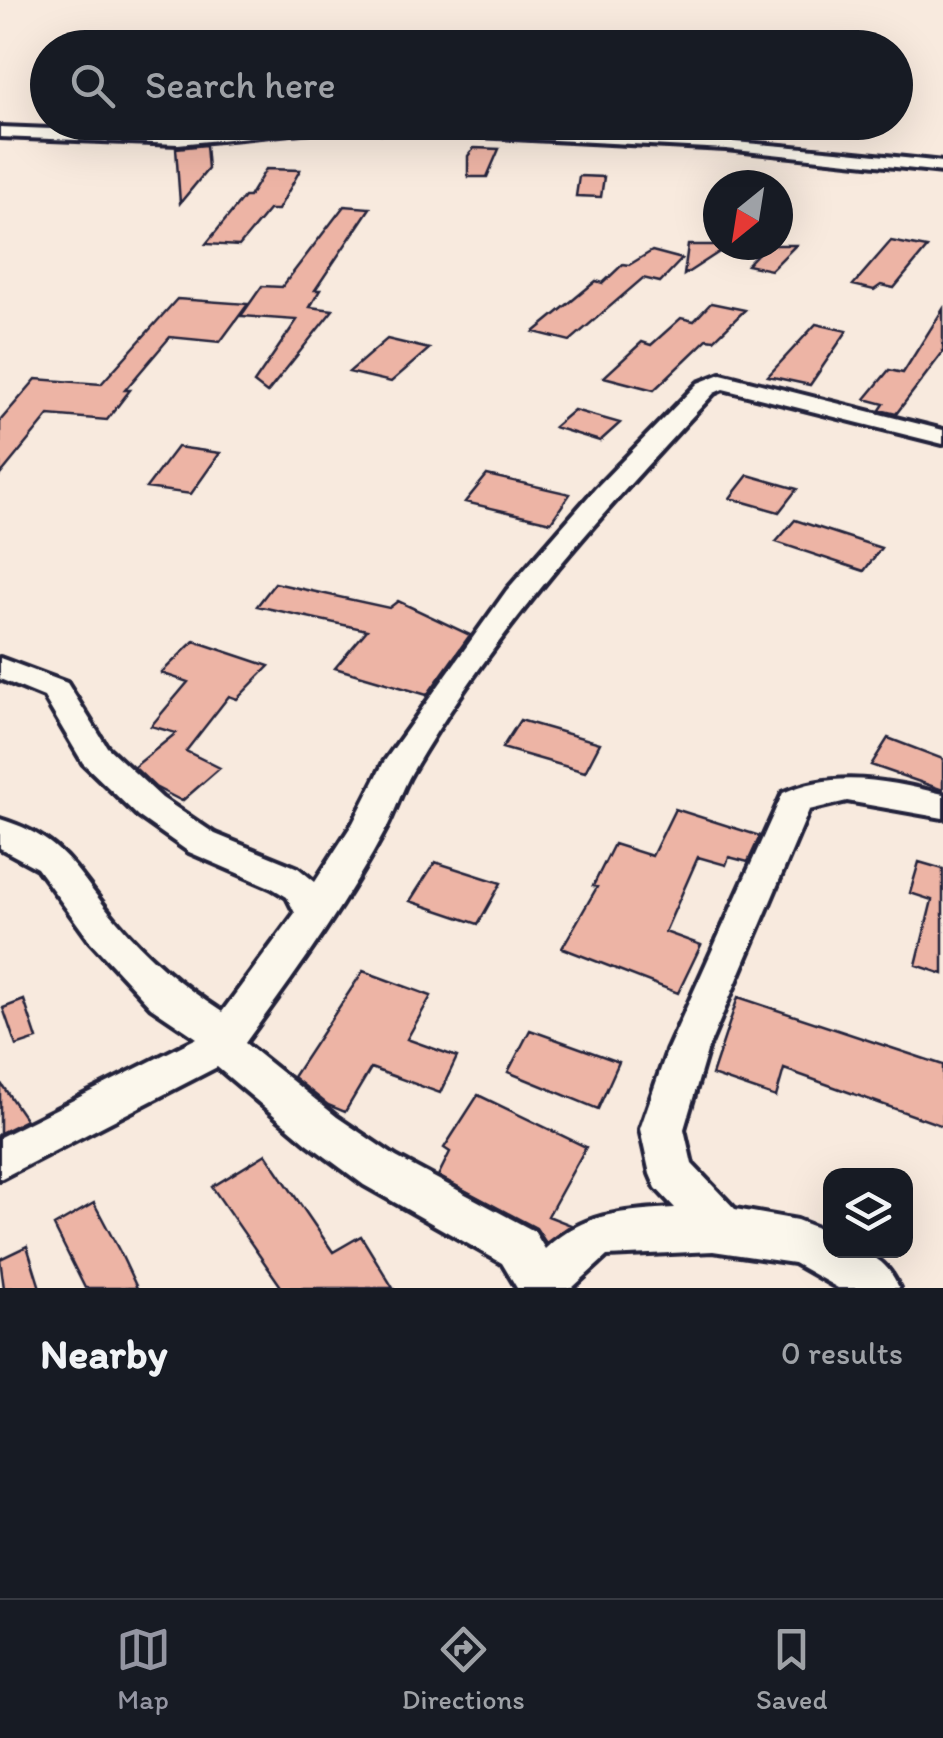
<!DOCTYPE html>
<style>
body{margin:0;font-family:Itim,sans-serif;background:#20242c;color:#f1f3f6}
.controls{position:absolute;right:30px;bottom:30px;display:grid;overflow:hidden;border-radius:20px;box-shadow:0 10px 40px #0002}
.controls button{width:90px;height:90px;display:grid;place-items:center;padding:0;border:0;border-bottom:2px solid #363941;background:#171b24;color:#f1f3f6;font:50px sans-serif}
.compass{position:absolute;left:703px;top:170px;width:90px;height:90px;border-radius:50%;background:#171b24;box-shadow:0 10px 40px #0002;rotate:210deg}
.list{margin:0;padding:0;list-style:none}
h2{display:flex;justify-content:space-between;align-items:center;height:130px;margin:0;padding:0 40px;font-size:42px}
h2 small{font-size:32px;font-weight:400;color:#9ea1a6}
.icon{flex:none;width:55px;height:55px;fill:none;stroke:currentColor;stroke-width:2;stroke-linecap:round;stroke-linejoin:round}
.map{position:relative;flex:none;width:943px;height:1288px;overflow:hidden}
.search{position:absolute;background:#171b24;box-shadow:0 10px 40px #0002;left:30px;right:30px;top:30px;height:110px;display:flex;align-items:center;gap:25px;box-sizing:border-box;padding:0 35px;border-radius:55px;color:#9ea1a6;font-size:38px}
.sheet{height:310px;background:#171b24}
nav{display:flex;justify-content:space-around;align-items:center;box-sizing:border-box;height:140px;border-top:2px solid #363941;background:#171b24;font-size:28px;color:#9ea1a6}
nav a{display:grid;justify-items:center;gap:5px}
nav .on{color:#9495a2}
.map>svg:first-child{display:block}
</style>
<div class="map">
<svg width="943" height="1288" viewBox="0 0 943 1288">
<rect width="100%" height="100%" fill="#f8eade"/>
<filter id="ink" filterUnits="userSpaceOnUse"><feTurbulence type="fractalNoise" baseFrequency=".01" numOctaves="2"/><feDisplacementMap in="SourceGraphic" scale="20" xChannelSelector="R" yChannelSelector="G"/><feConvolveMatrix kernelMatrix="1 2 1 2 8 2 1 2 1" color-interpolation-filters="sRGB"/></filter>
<g filter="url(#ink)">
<path fill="#edb4a5" stroke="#22223b" stroke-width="2.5" d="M206 145 208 169 180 203 176 148Z
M474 148 499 149 487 177H468V156Z
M266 169 300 170 278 210H269L239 246 206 244 244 197H249Z
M579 176 604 177 601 197 576 196Z
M344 206 370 208 315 290H320L310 307 333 310 267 393 254 383 297 320 241 316 262 286 282 287Z
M891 241 927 248 894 288 881 285 874 290 853 285Z
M688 245H730L684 275Z
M766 245H796L771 270 747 265Z
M652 251 682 259 660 282 643 278 570 341 534 332 596 281 603 283 623 264 629 265Z
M177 299 248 304 220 342 170 337 125 390H130L107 420 49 415 0 475V421L36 379 101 384Z
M711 303 745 310 714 340 707 339 654 390 604 377 642 342 651 345 681 318 694 321Z
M943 309V352L896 414 880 410 884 404 865 399 889 370 903 373Z
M816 324 847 331 810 385 768 376Z
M387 339 429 349 391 382 349 372Z
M574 410 620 423 600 441 554 427Z
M177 447 220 453 191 494 146 488Z
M487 475 570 494 551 522 465 502Z
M748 475 797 489 779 512 730 498Z
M795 520 881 548 864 571 776 542Z
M275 583 389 608 398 601 470 635 427 695 335 668 367 630 257 606Z
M194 641 269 666 237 699 229 696 186 751 220 768 182 801 155 787 134 767 176 733 151 726 188 682 161 673Z
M520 720 600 743 585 772 502 748Z
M888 738 943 759V790L871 765Z
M675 809 760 836 748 862 729 857 726 865 698 857 665 932 701 945 678 993 562 948 597 887 593 886 614 844 652 856Z
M435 862 501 883 478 924 410 901Z
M919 862 943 869V974L916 965 932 900 910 893Z
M363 971 431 996 407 1039 457 1057 440 1093 371 1068 345 1112 328 1105 293 1077Z
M738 997 943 1065V1126L784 1069 776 1097 712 1075Z
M24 1000 37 1039 16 1046 3 1008Z
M530 1030 619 1062 598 1109 508 1072Z
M0 1082 26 1120 0 1133Z
M478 1095 586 1147 548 1216 571 1225 546 1243 536 1228 438 1176 450 1152 444 1148Z
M266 1154 333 1252 361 1236 393 1288H282L212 1187Z
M94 1203 120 1252 137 1288H85L54 1226Z
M27 1246 40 1288H4L0 1259Z"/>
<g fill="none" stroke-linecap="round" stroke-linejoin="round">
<defs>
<path id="street" d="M298 122C514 122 729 139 943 162V172L726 149 379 131H312L178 144 0 137V127L178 134Z
M721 374 943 430V444L723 389 714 393C604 511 494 631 412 772 402 789 396 809 387 827 347 903 295 974 245 1043L337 1117 396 1157 534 1231 545 1249C583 1212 625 1211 675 1208L656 1188 650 1174 640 1129 667 1051 783 793C836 769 888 781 943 794V818L847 801 809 810 707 1051 684 1129 692 1164 735 1209 797 1220 830 1233V1250C864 1250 884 1254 899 1288H838L794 1263 713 1251 607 1256 572 1288H517L502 1263 364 1185 307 1143 217 1067 0 1179V1137L197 1038 151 1007 90 941 37 868 0 848V819C66 839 75 872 116 920 147 957 182 986 222 1012L295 913 287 897 272 888 189 852 138 816 83 763 44 697 0 679V658L67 683 107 747 162 798 215 834 298 868 315 882 353 823 384 762 507 590 596 488 698 383Z"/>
</defs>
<use href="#street" stroke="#22223b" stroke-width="8"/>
<use href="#street" fill="#fbf7ec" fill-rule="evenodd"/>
</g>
</g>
</svg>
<div class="controls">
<button><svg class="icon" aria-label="layers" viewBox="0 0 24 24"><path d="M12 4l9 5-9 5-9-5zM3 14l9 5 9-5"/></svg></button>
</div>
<svg class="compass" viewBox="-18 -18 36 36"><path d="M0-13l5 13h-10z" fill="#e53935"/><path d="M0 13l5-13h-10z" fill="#9ea1a6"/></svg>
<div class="search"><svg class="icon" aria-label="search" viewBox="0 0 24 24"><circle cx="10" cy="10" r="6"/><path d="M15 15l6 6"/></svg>Search here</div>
</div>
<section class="sheet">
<h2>Nearby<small>0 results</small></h2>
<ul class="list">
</ul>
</section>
<nav>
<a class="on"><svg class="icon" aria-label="map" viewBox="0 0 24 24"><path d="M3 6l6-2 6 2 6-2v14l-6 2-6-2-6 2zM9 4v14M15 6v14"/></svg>Map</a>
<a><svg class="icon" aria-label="directions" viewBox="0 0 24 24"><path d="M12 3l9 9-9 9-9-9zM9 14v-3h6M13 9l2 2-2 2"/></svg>Directions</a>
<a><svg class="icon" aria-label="saved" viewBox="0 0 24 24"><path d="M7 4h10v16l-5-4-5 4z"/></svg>Saved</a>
</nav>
